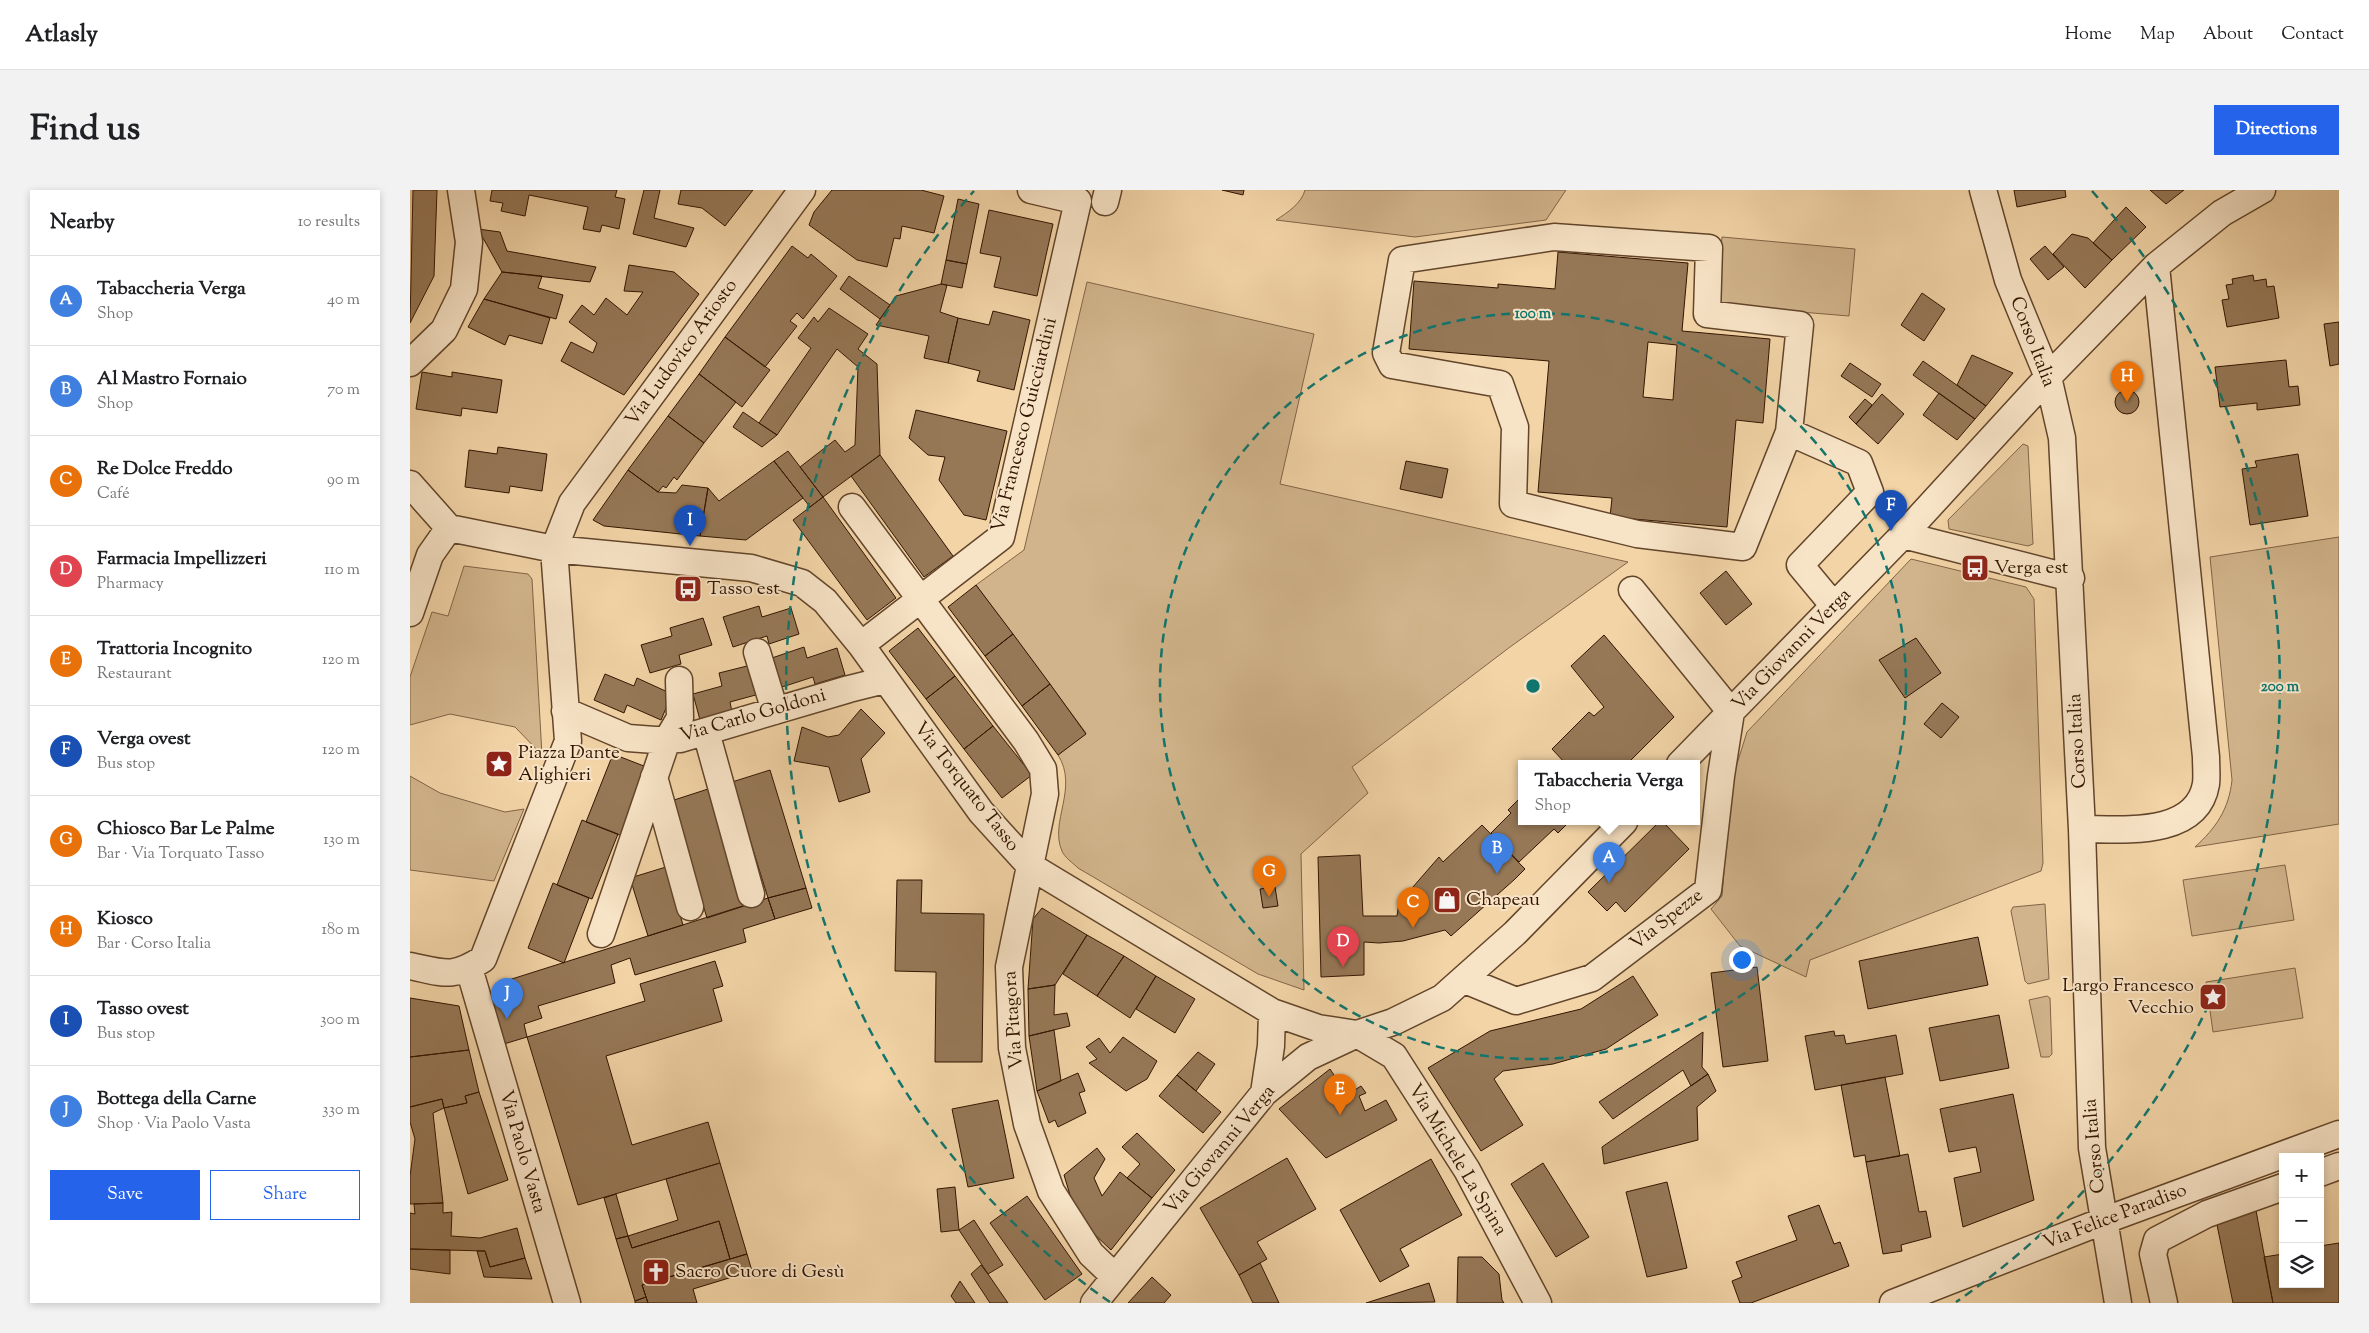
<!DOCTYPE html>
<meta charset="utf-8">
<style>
body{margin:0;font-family:"Sorts Mill Goudy",serif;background:#f2f2f2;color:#202124}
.controls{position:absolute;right:15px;bottom:15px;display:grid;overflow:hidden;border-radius:0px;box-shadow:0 2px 8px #0003}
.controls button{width:45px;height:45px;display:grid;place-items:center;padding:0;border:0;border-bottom:1px solid #e0e0e0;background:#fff;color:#202124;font:25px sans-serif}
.you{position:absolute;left:1331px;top:769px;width:18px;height:18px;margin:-12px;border:4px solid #fff;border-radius:50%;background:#1a73e8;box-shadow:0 0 0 8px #1a73e833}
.badge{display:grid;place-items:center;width:32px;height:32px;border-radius:50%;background:#2563eb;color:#fff;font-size:16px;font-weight:700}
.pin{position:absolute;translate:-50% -41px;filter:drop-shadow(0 1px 2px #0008)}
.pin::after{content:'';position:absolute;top:26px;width:18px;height:15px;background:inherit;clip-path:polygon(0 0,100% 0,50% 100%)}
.popup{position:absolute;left:1108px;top:570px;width:182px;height:65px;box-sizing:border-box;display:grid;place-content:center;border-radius:0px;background:#fff;filter:drop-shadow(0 1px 4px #0005);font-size:16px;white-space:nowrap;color:#757577}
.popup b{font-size:19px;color:#202124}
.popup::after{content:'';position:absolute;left:50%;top:100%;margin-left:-10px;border:10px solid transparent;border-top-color:#fff}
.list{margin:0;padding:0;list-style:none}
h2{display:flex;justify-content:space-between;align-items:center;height:65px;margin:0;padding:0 20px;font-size:21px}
h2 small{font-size:16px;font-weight:400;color:#757577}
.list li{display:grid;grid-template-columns:32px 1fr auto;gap:15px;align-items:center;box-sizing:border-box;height:90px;padding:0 20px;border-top:1px solid #e0e0e0}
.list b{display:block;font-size:19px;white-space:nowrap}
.list p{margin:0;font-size:16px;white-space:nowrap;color:#757577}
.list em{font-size:16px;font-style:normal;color:#757577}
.actions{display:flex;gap:10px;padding:15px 20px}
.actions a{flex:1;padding:11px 0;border:1px solid #2563eb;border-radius:0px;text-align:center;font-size:18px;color:#2563eb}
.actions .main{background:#2563eb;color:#fff}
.icon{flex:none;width:28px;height:28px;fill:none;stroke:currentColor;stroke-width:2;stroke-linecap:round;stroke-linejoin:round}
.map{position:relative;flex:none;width:1929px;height:1113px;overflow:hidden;border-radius:0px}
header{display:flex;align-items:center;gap:30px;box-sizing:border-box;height:70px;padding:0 25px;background:#fff;border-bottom:1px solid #e0e0e0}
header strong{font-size:24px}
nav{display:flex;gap:28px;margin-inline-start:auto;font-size:18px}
.intro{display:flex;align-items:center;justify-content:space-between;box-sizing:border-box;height:120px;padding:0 30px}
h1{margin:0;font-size:35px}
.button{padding:12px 22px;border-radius:0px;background:#2563eb;color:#fff;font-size:18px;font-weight:700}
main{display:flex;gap:30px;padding:0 30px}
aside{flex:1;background:#fff;border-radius:0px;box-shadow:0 2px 8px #0003}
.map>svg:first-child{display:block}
</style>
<header>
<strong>Atlasly</strong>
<nav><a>Home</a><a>Map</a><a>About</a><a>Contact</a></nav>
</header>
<div class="intro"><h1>Find us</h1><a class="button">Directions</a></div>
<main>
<aside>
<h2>Nearby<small>10 results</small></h2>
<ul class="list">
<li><span class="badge" style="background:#3f7fe0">A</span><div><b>Tabaccheria Verga</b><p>Shop</p></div><em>40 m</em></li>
<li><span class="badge" style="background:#3f7fe0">B</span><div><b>Al Mastro Fornaio</b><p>Shop</p></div><em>70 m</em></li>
<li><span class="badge" style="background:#e8710a">C</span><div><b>Re Dolce Freddo</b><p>Café</p></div><em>90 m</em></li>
<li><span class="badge" style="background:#e0444e">D</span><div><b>Farmacia Impellizzeri</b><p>Pharmacy</p></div><em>110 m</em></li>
<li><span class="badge" style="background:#e8710a">E</span><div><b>Trattoria Incognito</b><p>Restaurant</p></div><em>120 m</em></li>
<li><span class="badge" style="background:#1a4fb4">F</span><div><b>Verga ovest</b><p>Bus stop</p></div><em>120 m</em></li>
<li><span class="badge" style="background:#e8710a">G</span><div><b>Chiosco Bar Le Palme</b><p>Bar · Via Torquato Tasso</p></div><em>130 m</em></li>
<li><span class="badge" style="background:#e8710a">H</span><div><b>Kiosco</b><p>Bar · Corso Italia</p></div><em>180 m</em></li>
<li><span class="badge" style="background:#1a4fb4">I</span><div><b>Tasso ovest</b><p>Bus stop</p></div><em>300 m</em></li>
<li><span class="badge" style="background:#3f7fe0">J</span><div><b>Bottega della Carne</b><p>Shop · Via Paolo Vasta</p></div><em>330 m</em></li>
</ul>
<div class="actions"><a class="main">Save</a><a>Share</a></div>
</aside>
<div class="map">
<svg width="1929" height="1113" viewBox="0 0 1929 1113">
<rect width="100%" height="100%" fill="#f2d4a7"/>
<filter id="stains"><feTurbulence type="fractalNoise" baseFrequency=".004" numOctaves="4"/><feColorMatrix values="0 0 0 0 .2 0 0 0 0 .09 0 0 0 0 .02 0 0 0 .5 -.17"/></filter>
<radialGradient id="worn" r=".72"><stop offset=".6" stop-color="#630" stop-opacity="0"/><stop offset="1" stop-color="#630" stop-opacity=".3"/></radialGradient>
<path fill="#d1b48b" stroke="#826446" d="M895 0H1156L1136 30 1005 47 866 30C877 23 892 13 895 0Z
M1312 47 1445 59 1439 126 1306 115Z
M677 92 904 144 870 294 1218 372 1100 457 942 577 958 603 891 664 894 800 848 784 668 678C663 673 654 667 652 661 639 632 669 598 648 565L676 543 566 395 614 360Z
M1613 254 1618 256 1623 354 1618 356 1539 339 1538 330Z
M1929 347V634L1785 657C1806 638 1819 619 1822 590L1800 367Z
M1501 369 1616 397 1624 409 1633 673 1631 681 1400 770 1396 787 1330 756 1301 719 1312 706 1321 593 1337 542Z
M54 376 118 384 122 389 132 565 105 537 40 524 0 535V487L22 422 38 426Z
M0 586 30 603 95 622 114 619 84 691 0 680Z
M1875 675 1884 730 1782 746 1773 690Z
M1635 714 1639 789 1618 794 1615 791 1601 721 1603 717Z
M1885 778 1893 828 1803 842 1796 792Z
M1637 806 1640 808 1642 864 1639 867H1631L1619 810Z"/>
<path fill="#967857" stroke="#321500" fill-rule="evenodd" d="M3 0H27L24 86 0 133Z
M82 0H207L205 7 215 9 209 39 192 35 190 42 173 39 178 17 119 5 115 26 91 21 93 13 80 11Z
M234 0H250L244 28 284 38 276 57 223 44Z
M271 0H343L315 36 292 18 268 14Z
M422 0H511L534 6 524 43 492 36 490 49 484 48 477 77 447 70 399 35 404 22Z
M812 0H834L833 5Z
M1604 0H1655L1656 7 1607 17Z
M1740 0H1774L1756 14Z
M548 9 569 14 557 74 536 70Z
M1716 17 1736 37 1702 70 1683 53Z
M579 20 643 34 627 106 584 97 591 67 570 63Z
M68 39 90 42 97 61 186 77 180 92 92 82Z
M1662 44 1678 48 1702 70 1675 98 1643 64Z
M382 56 398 68 401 64 427 86 393 129 387 123 380 131 387 136 355 177 315 147Z
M1635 56 1654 77 1638 90 1620 69Z
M1148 62 1278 73 1272 141 1360 149 1353 233 1326 230 1317 337 1200 327 1202 308 1128 302 1139 171 999 159 1004 91 1088 98V94L1145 99ZM1238 152 1267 155 1263 210 1233 207Z
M536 70 557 74 552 98 531 94Z
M219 75 264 82 289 104 214 205 151 171 161 152 183 163 187 153 159 132 172 115 184 125 196 108 217 125 233 102 214 101Z
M92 82 132 86 128 98 153 105 146 129 74 109Z
M1843 85 1844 91 1856 89 1857 97 1864 96 1869 128 1817 137 1812 110 1819 109 1816 95 1823 94 1822 89Z
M439 86 480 115 470 129 430 99Z
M531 94 537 95 530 122 548 128 538 173 514 168 519 146 466 135 486 106Z
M1512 103 1535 119 1514 151 1491 135Z
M74 109 140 128 132 154 99 145 95 155 58 137Z
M419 118 458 144 448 159 467 174 470 265 413 307 390 277 425 250 435 262 445 255 448 177 427 159 367 245 349 233 401 158 388 148 404 127 408 132Z
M583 121 620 130 604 200 567 191 570 181 538 173 548 128 579 135Z
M1929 132V174L1920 176 1914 134Z
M315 147 360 180 332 217 289 184Z
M1562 165 1603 183 1576 216 1547 195Z
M1876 170 1879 197 1888 196 1890 215 1847 220V213L1810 217 1805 177Z
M1513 171 1576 216 1565 229 1503 185Z
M1440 173 1471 194 1462 207 1431 186Z
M12 182 42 187V182L92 190 87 223 52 218 51 226 6 219Z
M289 184 326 212 294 253 258 226Z
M1705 212a12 12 0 1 1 24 0a12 12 0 1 1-24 0Z
M1529 203 1565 229 1547 250 1513 225Z
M1472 204 1494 224 1468 254 1446 234Z
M1455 209 1462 215 1446 234 1439 227Z
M506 220 597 241 576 330 554 325 529 290 535 267 518 265 499 248Z
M333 222 349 233 367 245 352 257 323 237Z
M258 226 294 253 267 290 264 287 256 298 253 296 248 302 218 280Z
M88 257 137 264 132 301 100 296 99 303 55 297 59 260 87 264Z
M378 261 413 307 400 317 364 271Z
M1888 264 1898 326 1840 335 1832 279 1847 277 1845 271Z
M470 265 543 366 514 387 441 286Z
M364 271 393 308 336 350 290 346 298 298 309 311Z
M996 271 1038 279 1032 308 990 299Z
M218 280 248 302 266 303 272 295 298 298 290 346 194 336 183 330Z
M413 307 486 408 457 430 383 330Z
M1316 381 1342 414 1316 435 1290 403Z
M566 395 603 444 575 466 538 417Z
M349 416 352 427 381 418 389 444 359 454 357 446 323 457 313 427Z
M293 428 302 455 269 465 271 474 240 483 231 455 262 446 260 438Z
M508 438 545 486 516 509 479 461Z
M603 444 640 494 612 516 575 466Z
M1194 445 1264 527 1217 574H1156L1142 559 1179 522 1184 526 1194 517 1161 476Z
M1506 448 1531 483 1495 508 1469 470Z
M394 457 397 468 427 458 435 485 405 494 403 487 369 498 359 469Z
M345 474 353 503 320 512 322 522 290 530 283 504 312 496 309 483Z
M195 484 224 496 227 488 262 504 251 530 217 515 214 523 184 510Z
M545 486 583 536 554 559 516 509Z
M640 494 676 544 648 565 612 516Z
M1532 513 1549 527 1531 548 1514 534Z
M451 519 475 543 451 569 460 602 429 612 419 577 384 571 392 537 418 547 429 545Z
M583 536 622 585 592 608 554 559Z
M203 564 239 578 212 646 176 632Z
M360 580 396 698 358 708 322 592Z
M298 599 334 716 297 728 261 611Z
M1109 609 1112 612V632H1159L1148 643 1144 639 1109 672 1081 643 1101 623 1098 620Z
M172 630 208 644 182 709 147 695Z
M1249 632H1253L1279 659 1215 722 1206 712 1197 721 1178 702Z
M1072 635 1115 679 1105 689 1041 746 1035 740 993 751 969 753 954 752V785L911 787 908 667 950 665 953 726H987L989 713 1029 667 1033 672Z
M256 677 273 735 238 746 220 688Z
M487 690H512L511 723 574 724 572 872H525L526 782 485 781Z
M143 693 179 708 154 773 118 758Z
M865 697 868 716 853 718 850 699Z
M396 698 402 718 365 729 358 708Z
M358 708 365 729 333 739 336 752 225 785 220 768 201 775 205 793 128 816 132 828 114 834 117 847 94 854 81 808 86 794Z
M632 718 677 745 645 795 618 799 623 729Z
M677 745 714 766 687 806 653 784Z
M1568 747 1578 795 1458 819 1449 771Z
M714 766 746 786 720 828 687 806Z
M305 771 313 796 303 799 312 831 196 866 222 955 298 932 310 973 168 1015 117 847 235 811 230 794Z
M1347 777 1358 871 1313 877 1301 783Z
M746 786 785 809 765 843 726 819Z
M1223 786 1248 825 1196 859 1143 874 1093 881 1084 889 1113 935 1071 961 1018 878 1080 841 1171 819Z
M645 795 644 825 657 823 660 836 619 846 618 799Z
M0 808 49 816 59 860 0 867Z
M1589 825 1599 878 1530 891 1519 838Z
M644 840 651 891 627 901 619 846Z
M1424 841 1425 846 1434 845 1436 854 1486 845 1493 884 1405 900 1395 846Z
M1293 842 1292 877 1298 884 1281 896 1273 880 1203 929 1189 912Z
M713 847 747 871 737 889 716 901 679 873 687 869 676 857 689 848 700 863Z
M59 860 69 902 55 906 57 913 34 918 32 909 0 917V867Z
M788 862 805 874 786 901 767 885Z
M920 879 937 905 951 896 956 903 949 906 955 921 976 910 987 930 916 968 869 919Z
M668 883 675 901 669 903 676 923 648 937 645 930 639 933 627 901Z
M1298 884 1306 901 1287 917 1288 950 1194 974 1192 957Z
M767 885 811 922 793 943 749 906Z
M1475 887 1490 966 1456 972 1455 965 1444 967 1431 895Z
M69 902 98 990 58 1004 34 918 57 913 55 906Z
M1603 904 1624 1010 1553 1037 1544 988 1571 982 1566 957 1539 962 1530 919Z
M32 909 34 918 23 923 33 1013 0 1014V986L5 949 0 932V917Z
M588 910 604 988 558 997 542 919Z
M727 943 765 980 742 1008 717 988 730 974 712 957Z
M687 958 695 969 684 988 692 1006 710 982 742 1008 701 1060 682 1042 671 1025 660 1005 654 985Z
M1498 964 1509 1022 1516 1021 1521 1047 1491 1055 1492 1061 1473 1064 1456 972Z
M877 968 906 1019 847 1052 857 1069 829 1085 790 1018Z
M1021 969 1052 1025 990 1059 999 1076 970 1092 930 1020Z
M310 973 337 1064 320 1069 309 1031 222 1058 218 1046 268 1030 256 989Z
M1133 973 1179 1047 1146 1067 1101 994Z
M1257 992 1277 1078 1237 1087 1216 1002Z
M545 997 549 1040 531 1042 527 999Z
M206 1004 218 1046 206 1049 194 1008Z
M617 1006 672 1084 635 1110 580 1033Z
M33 1013V1023L42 1022 41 1046 70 1048 107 1038 115 1068 80 1077 75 1061 0 1059V1023L5 1024 4 1014Z
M1409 1015 1424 1054 1430 1052 1439 1076 1341 1113H1330L1322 1091 1332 1087 1326 1072 1387 1050 1378 1026Z
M1845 1015 1863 1113H1823L1806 1030Z
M564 1030 593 1075 578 1084 549 1040Z
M309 1031 320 1069 232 1095 236 1107 225 1111 206 1049 218 1046 222 1058Z
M1929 1053V1113H1863L1854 1067 1873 1064V1094H1910V1056Z
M0 1059 40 1060V1084L0 1079Z
M67 1061H75L80 1077 115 1068 122 1089 74 1087Z
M337 1064 342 1081 283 1099 287 1113H238L232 1095Z
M1048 1067H1072L1089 1084 1092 1110 1094 1113H1047Z
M850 1073 869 1113H843L829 1085Z
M571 1075 578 1084 598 1113H580L561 1084Z
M742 1087 761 1105 754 1113H718Z
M550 1091 565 1113H546L541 1106Z
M1019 1093 1025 1112 956 1113Z
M236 1107 238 1113H225V1111Z"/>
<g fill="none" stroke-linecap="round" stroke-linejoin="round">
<defs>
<path id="minor" d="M1573 0 1598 90 1638 187 1652 248 1672 639 1682 958 1708 1113
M695 12 698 0
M0 173 34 140 54 99 59 52 51 0
M1379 242 1333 357 1227 344 1103 314 1105 237 1090 194 982 175 976 163 992 70 1144 47 1299 58 1297 124 1390 135 1379 242 1449 273 1460 302 1390 375 1424 416
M0 294 39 338
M442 317 616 551 633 579 635 604 599 777 602 858 617 934 641 1001 681 1064 705 1087
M1493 345 1661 388
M0 423 20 365 39 338 144 359 341 378 392 393 415 411 451 455 571 622 620 676 862 822 908 838 947 844 984 866 1057 980 1128 1113
M451 455 591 347 668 11 621 0
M347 462 365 521
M155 521 218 548 245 550 270 549 439 499 475 490
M296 542 341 704
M1270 574 1493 345 1638 187 1746 76 1812 23 1852 0
M244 587 280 717
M1672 639C1711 639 1787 648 1796 594 1797 586 1796 576 1796 567L1746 76
M191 744 257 550 270 528 269 490
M0 776C34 783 42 789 73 769L158 551 144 359 162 313 392 0
M59 778 157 1113
M1055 790 1106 811 1182 788 1298 700 1311 586 1321 522 1222 400
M854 903 861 856 862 822
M1910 983 1929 976
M684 1113 854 903 898 867 947 844 983 832 1032 808 1105 743 1214 632
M1483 1113 1693 1031 1929 944
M1754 1113 1743 1064 1747 1050 1797 1024 1873 997"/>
</defs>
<use href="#minor" stroke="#62452a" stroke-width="29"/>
<use href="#minor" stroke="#f7e3c6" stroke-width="26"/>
</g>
<g fill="none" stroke="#0f766e" stroke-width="2.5" stroke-dasharray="9 6">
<circle cx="1123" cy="496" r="373"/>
<path d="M700 1112A747 747 0 0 1 564 1M1682 1A747 747 0 0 1 1546 1112"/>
</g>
<defs>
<symbol id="bus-square" viewBox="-11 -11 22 22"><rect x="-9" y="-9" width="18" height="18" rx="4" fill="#8f2418" stroke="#f7e3c6"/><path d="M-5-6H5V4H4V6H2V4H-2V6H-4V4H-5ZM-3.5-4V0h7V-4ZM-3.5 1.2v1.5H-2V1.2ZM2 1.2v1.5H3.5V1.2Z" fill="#fff"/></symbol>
<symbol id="sight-square" viewBox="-11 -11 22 22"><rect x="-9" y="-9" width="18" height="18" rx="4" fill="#8f2418" stroke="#f7e3c6"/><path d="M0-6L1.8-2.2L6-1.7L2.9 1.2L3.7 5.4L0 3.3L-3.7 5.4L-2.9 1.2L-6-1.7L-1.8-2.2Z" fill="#fff"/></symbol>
<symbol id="shop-square" viewBox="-11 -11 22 22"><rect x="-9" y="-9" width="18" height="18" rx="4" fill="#8f2418" stroke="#f7e3c6"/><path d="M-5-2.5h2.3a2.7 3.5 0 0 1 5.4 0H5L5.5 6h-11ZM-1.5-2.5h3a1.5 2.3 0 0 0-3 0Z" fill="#fff"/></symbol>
<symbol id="church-square" viewBox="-11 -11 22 22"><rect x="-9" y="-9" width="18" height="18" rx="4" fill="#8f2418" stroke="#f7e3c6"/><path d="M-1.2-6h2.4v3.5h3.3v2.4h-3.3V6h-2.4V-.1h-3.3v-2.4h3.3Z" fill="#fff"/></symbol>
</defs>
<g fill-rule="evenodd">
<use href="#bus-square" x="1549" y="362" width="32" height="32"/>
<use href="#bus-square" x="262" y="383" width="32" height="32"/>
<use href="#sight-square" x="73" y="558" width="32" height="32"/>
<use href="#shop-square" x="1021" y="694" width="32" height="32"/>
<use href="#sight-square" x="1787" y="791" width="32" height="32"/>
<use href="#church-square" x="230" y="1066" width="32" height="32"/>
</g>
<g text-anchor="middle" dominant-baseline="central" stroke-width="4" stroke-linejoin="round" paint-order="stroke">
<g font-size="19" fill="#321500" stroke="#f7e3c6">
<text transform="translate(1622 152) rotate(69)">Corso Italia</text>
<text transform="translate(272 163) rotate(-54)">Via Ludovico Ariosto</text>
<text transform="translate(615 235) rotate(-76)">Via Francesco Guicciardini</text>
<text transform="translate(1382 460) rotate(-46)">Via Giovanni Verga</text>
<text transform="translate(343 526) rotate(-16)">Via Carlo Goldoni</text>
<text transform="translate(1668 551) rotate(-93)">Corso Italia</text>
<text transform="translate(556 597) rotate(52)">Via Torquato Tasso</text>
<text transform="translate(1257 730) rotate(-38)">Via Spezze</text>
<text transform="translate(604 830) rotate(-94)">Via Pitagora</text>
<text transform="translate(1685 956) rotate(-95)">Corso Italia</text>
<text transform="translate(810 960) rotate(-50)">Via Giovanni Verga</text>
<text transform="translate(112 962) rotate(74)">Via Paolo Vasta</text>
<text transform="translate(1047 970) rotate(59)">Via Michele La Spina</text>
<text transform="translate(1705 1027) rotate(-21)">Via Felice Paradiso</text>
</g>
<g font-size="19" fill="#321500" stroke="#f7e3c6" text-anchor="start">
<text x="1584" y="378">Verga est</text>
<text x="297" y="399">Tasso est</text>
<text x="108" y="563">Piazza Dante<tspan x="108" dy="22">Alighieri</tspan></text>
<text x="1056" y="710">Chapeau</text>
<text x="1784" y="796" text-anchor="end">Largo Francesco<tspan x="1784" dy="22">Vecchio</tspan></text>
<text x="265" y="1082">Sacro Cuore di Gesù</text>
</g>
</g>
<circle cx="1123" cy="496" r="8" fill="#0f766e" stroke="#f7e3c6" stroke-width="2.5"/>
<g font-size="15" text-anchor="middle" font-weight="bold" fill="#0f766e" stroke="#f7e3c6" stroke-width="4" stroke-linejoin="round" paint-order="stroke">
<text x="1123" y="128">100 m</text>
<text x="1870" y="501">200 m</text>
</g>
<rect width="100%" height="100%" filter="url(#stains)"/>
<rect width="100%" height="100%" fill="url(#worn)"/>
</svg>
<div class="controls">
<button>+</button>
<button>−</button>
<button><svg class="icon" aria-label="layers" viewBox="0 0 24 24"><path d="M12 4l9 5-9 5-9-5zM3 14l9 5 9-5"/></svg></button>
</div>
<div class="you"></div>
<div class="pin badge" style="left:1199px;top:693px;background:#3f7fe0">A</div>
<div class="popup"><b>Tabaccheria Verga</b>Shop</div>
<div class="pin badge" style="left:1087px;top:684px;background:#3f7fe0">B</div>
<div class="pin badge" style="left:1003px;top:738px;background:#e8710a">C</div>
<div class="pin badge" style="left:933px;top:777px;background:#e0444e">D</div>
<div class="pin badge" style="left:930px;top:925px;background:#e8710a">E</div>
<div class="pin badge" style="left:1481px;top:341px;background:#1a4fb4">F</div>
<div class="pin badge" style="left:859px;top:707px;background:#e8710a">G</div>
<div class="pin badge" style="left:1717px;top:212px;background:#e8710a">H</div>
<div class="pin badge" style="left:280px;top:356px;background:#1a4fb4">I</div>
<div class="pin badge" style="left:97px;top:829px;background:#3f7fe0">J</div>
</div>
</main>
